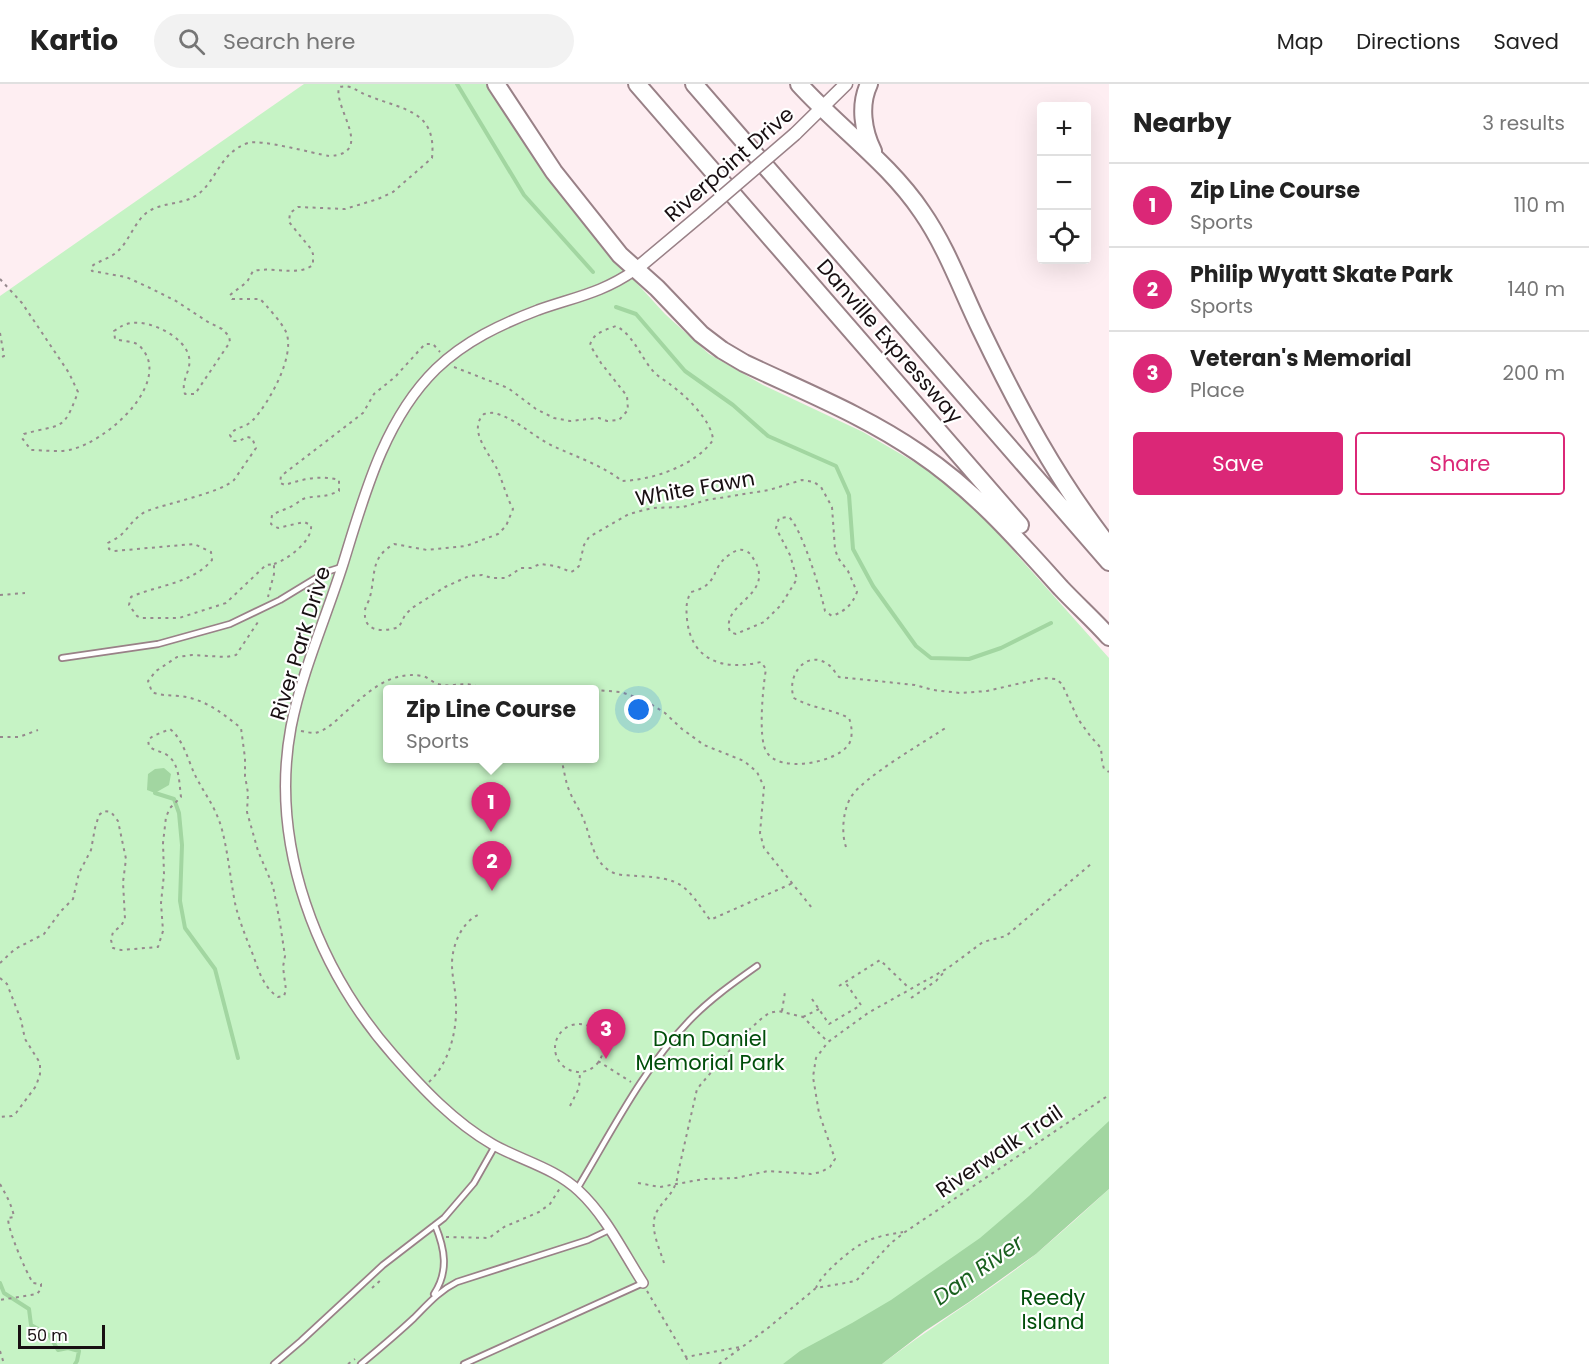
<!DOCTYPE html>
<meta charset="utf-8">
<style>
body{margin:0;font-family:Poppins,sans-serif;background:#f2f2f2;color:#222}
.controls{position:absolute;right:18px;top:18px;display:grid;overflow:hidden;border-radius:6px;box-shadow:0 6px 24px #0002}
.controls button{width:54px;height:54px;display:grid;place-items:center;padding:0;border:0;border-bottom:2px solid #e0e0e0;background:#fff;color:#222;font:30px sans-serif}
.scale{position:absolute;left:18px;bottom:15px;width:87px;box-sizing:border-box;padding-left:6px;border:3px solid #180f12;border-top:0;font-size:16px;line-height:21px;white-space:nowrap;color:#180f12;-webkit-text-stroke:4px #fff;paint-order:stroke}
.you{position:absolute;left:639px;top:626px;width:21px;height:21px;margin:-15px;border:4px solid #fff;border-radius:50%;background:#1a73e8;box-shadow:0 0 0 9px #1a73e833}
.badge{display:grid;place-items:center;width:39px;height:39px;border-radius:50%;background:#db2777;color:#fff;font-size:20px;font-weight:700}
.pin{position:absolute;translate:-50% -50px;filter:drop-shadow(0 2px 3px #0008)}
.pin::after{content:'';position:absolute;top:32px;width:21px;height:18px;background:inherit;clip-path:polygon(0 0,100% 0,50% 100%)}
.popup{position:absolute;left:383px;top:601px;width:216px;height:78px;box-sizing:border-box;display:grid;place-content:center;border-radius:6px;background:#fff;filter:drop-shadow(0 2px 4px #0005);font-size:20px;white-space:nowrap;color:#767676}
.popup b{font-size:22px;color:#222}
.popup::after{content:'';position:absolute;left:50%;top:100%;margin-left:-12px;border:12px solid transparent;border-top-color:#fff}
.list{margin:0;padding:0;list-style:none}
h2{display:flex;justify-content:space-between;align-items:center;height:78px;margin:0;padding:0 24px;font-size:26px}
h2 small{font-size:20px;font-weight:400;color:#767676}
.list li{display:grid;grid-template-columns:39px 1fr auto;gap:18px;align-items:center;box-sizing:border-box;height:84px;padding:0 24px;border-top:2px solid #e0e0e0}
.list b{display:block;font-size:22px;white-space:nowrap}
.list p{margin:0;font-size:20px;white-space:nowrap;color:#767676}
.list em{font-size:20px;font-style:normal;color:#767676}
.actions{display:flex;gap:12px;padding:18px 24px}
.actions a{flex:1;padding:14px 0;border:2px solid #db2777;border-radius:6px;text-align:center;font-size:21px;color:#db2777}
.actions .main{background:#db2777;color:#fff}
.icon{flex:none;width:33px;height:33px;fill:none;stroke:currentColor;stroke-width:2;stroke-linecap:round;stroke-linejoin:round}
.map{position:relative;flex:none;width:1109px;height:1280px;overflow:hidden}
header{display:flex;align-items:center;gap:36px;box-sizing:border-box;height:84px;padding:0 30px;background:#fff;border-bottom:2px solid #e0e0e0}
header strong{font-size:28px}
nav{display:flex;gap:33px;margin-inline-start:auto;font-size:21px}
.search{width:420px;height:54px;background:#f2f2f2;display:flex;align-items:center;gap:15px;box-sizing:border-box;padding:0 21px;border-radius:33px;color:#767676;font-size:22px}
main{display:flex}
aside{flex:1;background:#fff}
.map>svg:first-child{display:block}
</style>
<header>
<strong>Kartio</strong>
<div class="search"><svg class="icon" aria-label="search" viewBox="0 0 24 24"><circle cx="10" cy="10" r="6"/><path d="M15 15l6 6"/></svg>Search here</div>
<nav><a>Map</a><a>Directions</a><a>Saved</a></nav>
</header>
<main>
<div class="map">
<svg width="1109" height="1280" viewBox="0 0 1109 1280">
<rect width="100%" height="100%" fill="#feeef2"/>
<path fill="#c6f3c5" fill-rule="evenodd" d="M304 0H490L514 42 599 158 665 230 709 270 763 301 863 348 928 386 977 426 1109 574V1054L971 1167 807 1280H0V212ZM388 606H594V674H388Z
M1109 1105V1280H882C932 1242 987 1209 1036 1170 1061 1149 1085 1127 1109 1105Z"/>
<path fill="#a2d6a1" d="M164 684 171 690 169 701 155 709 147 706 148 690 155 685Z
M1109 1037V1105L1036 1170 969 1218 925 1247 882 1280H783L800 1267 852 1239 891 1216 980 1154 1029 1112Z"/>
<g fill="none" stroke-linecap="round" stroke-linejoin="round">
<path stroke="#a2d6a1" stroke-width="4" d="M457 0 524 111 593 188
M616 223 636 230 685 287 733 321 768 352 836 382 849 411 853 465 873 502 916 562 931 574 969 575 1001 564 1051 539
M155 709 174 715 179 729 182 761 180 817 185 844 215 885 238 974
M0 1199 4 1209 29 1225 31 1241 49 1251 58 1266 68 1264 79 1267 77 1277 75 1280"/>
<defs>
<path id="lane" d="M62 574 158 560 230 540 280 516 326 488 342 483
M577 1105C612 1047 642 986 689 937 709 916 733 899 757 882
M434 1210C449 1187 445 1165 435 1141
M274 1280 301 1257 383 1181 444 1134 474 1099 495 1062
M361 1280C379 1265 397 1250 414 1234 428 1220 439 1207 457 1198L588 1156 609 1146
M464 1280 643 1199"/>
<path id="street" d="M635 186C602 209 575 213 538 226 501 240 465 257 436 285 384 336 364 412 343 480 326 534 302 587 291 643 269 761 317 885 394 972 423 1005 454 1038 492 1060 520 1076 555 1084 579 1107 606 1132 623 1168 643 1199"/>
<path id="secondary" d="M795 50 846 0
M635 186 703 129"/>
<path id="highway" d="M496 0 554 88 620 171 657 204 701 250 722 266 744 279C803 307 866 332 919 369 974 406 1017 455 1061 504 1077 521 1094 536 1109 553
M637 0 1020 441
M694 0 1109 478
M799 0C839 44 889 79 922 128 947 164 962 207 981 246 1017 321 1057 396 1109 462
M869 0C859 21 863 47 873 67"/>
</defs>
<use href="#lane" stroke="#998187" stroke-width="8"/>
<use href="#street" stroke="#998187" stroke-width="12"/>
<use href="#secondary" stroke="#998187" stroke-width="15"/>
<use href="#highway" stroke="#998187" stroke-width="20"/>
<path stroke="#96898d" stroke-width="2" stroke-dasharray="3 4.5" stroke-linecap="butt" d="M0 195 22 219 69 289 78 308C63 349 62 339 24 350L22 354 31 366C44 366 61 369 73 365 104 357 159 311 148 275 146 270 142 263 137 260 132 257 121 257 115 255L114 247C120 243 124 240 131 239 151 236 185 253 189 273 192 287 180 296 185 310H195L230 258 229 252 222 245 208 238 176 217 148 203 126 193 92 187 91 183C99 176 110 175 118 167 130 156 135 136 149 127 164 118 182 121 197 111 217 97 219 69 248 59 261 55 312 69 329 72 376 70 333 24 339 3 352 0 357 8 369 12 403 26 437 26 432 74L393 108 378 115 345 125 298 123 290 129 289 138 311 165 313 170V181C296 193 273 182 253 187L247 198 230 211 232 215H260C266 221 283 240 286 248 296 271 269 319 253 336 246 344 236 342 230 351L233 357H239L247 353 252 354 256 364 234 396C220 409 168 419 147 427 134 433 129 444 120 452 116 455 111 457 108 459L109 465 114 467 194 460 211 468 212 476C192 500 157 501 131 513L129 521 137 532 141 534H179L226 519 266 481 274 480V490L268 513
M0 249 4 272 0 274
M454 283 508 304 536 325 554 334 570 337 599 334 607 337 619 336 628 326 627 312 601 279 590 261C593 249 605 246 616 242 635 252 641 275 655 289 660 294 666 297 671 301 686 312 712 337 713 356 695 382 652 396 622 397 605 383 575 372 555 363 535 354 519 337 498 330 493 328 489 329 484 330 467 346 490 370 497 385 503 398 506 412 513 425L506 442 498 450 466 462 427 466 394 460C370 474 376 489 370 513 369 518 365 522 365 527 363 549 384 548 399 543L405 531 412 524 445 503 469 492 482 491 492 494H506L521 484H531L540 480 556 482 571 488 575 486 579 482 584 461 589 453 629 430 652 424 683 423 707 416 769 406 802 396 814 398 821 403 832 423 835 465 838 474 848 487 857 508C852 521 845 527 832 532L825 527C821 508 802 445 789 433L779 434 776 444 790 471 797 495 781 521 764 538 736 550 730 548C720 519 774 513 755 477 752 473 751 469 746 467 739 464 735 467 729 471 710 484 720 501 691 508 686 517 686 524 687 535 691 577 724 587 761 578L766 585C763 602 758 653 766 667 778 690 837 679 849 660 853 653 852 642 849 634 831 625 811 624 794 614 786 594 804 566 826 579 832 582 835 589 839 593L915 601 933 606 960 609 987 607 1043 594 1056 595 1062 600 1078 635 1091 653 1101 664 1102 677 1104 685 1109 688
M274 480C287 476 313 457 311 441L304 438 278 444 271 440 272 431C279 427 287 425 294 421 299 418 301 415 306 414 320 411 324 414 339 407V396C321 391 302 395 285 401L280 399 281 392 363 329 374 310 395 293 425 260H433L440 268
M0 511 25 509
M594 606 621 608 646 617 665 629 682 645 704 661 744 677 757 688 764 703 760 749 764 764 812 824
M301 647C306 648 311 649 315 649 325 647 335 638 342 631 365 611 388 586 422 592 428 593 432 598 438 600 455 605 466 594 483 606
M0 653H19L38 646
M561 674C564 685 565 696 569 706 573 717 581 727 585 739 591 755 593 777 610 787 617 792 628 791 637 792 683 794 685 801 710 836L793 799
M846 763C841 749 843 726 851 713 862 694 926 657 947 643
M0 879 15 865 44 850 61 827 73 815 79 789 91 766 95 744 99 731 104 727 111 728 118 737 126 775 123 798 125 835 121 842 113 848 111 856 113 864 121 866 158 863 163 847 161 819 164 790 163 759 166 733 170 724 181 713C179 699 180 680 167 671 161 667 154 667 149 662L148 656 153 652 170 645C182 654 188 675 194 689 203 708 214 720 221 742 228 767 230 793 235 819 239 837 246 853 253 871 259 887 263 903 278 913L284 912 286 906 283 883 285 872 280 839 273 802 258 767 247 728 248 709 245 692V674L241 644C222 629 205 615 180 612 170 611 161 612 152 608L148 597 156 587 177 573 192 571 226 573 236 571 260 535
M0 894 7 900 21 936 25 955 40 979V990L36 1002 16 1029 12 1032 0 1033
M839 902 880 876 909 904
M911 914 936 897 946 886
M812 915 829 940 861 921 845 898
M782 927 785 908
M803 933 819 925
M555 964a24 24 0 1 1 48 0a24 24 0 1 1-48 0Z
M598 977 631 998
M429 998C449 979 457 948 456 921 456 907 452 894 452 880 452 861 462 837 480 830
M570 1022 579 1004 580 989
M638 1099 660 1103 704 1095 736 1094 768 1087 811 1090 821 1088 830 1083 835 1075 819 1029 813 993 816 974 828 958 868 929 948 884 983 858 1006 852 1091 780
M0 1100C6 1111 12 1121 14 1133L8 1134C8 1147 26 1188 33 1199L41 1200V1205L37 1210 0 1216
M446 1153 489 1154 504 1143 539 1128 550 1120 560 1104
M664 1179C660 1166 652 1149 654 1136 657 1118 676 1113 678 1089L697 1005 740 954 761 935 769 929 778 927 803 933 828 958
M372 1204 383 1194
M816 1204C820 1191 854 1162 867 1157 878 1152 891 1150 903 1148
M647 1207 686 1273 740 1263
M0 1267 4 1280
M686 1273 689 1280
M348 1280 355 1275
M719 1280 768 1244 816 1204 856 1197 891 1159 905 1148 1109 1011"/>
<use href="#lane" stroke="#fff" stroke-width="4.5"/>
<use href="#street" stroke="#fff" stroke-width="9"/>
<use href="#secondary" stroke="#fff" stroke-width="12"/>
<use href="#highway" stroke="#fff" stroke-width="16"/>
<defs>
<path id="secondary-bridge" d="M703 129 795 50"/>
</defs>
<use href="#secondary-bridge" stroke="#998187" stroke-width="15" stroke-linecap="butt"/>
<use href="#secondary-bridge" stroke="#fff" stroke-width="12"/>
</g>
<g text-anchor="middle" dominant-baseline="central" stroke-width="4.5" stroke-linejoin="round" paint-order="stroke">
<g font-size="21" fill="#180f12" stroke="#fff">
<text transform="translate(729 80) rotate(-41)">Riverpoint Drive</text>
<text transform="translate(890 257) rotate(49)">Danville Expressway</text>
<text transform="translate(695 404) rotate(-10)">White Fawn</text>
<text transform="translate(300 559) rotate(-73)">River Park Drive</text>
<text transform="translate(999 1067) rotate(-34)">Riverwalk Trail</text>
</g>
<g font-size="21" fill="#004e0a" stroke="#fff">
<text x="710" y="954">Dan Daniel<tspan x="710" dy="24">Memorial Park</tspan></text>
<text x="1053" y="1213">Reedy<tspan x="1053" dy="24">Island</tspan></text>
</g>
<g font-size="22" font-style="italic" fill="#19601e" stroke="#fff">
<text transform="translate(978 1186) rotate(-35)">Dan River</text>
</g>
</g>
</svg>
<div class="controls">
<button>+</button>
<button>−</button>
<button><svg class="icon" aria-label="locate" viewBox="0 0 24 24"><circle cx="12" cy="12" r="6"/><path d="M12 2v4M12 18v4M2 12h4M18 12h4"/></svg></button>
</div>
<div class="scale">50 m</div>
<div class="you"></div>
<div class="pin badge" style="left:491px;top:748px">1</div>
<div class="popup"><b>Zip Line Course</b>Sports</div>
<div class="pin badge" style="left:492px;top:807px">2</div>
<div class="pin badge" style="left:606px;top:975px">3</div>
</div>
<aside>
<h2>Nearby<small>3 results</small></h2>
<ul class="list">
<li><span class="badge">1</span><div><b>Zip Line Course</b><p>Sports</p></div><em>110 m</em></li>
<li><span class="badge">2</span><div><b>Philip Wyatt Skate Park</b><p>Sports</p></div><em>140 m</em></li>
<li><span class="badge">3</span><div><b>Veteran's Memorial</b><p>Place</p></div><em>200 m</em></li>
</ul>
<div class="actions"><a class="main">Save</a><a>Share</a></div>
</aside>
</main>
